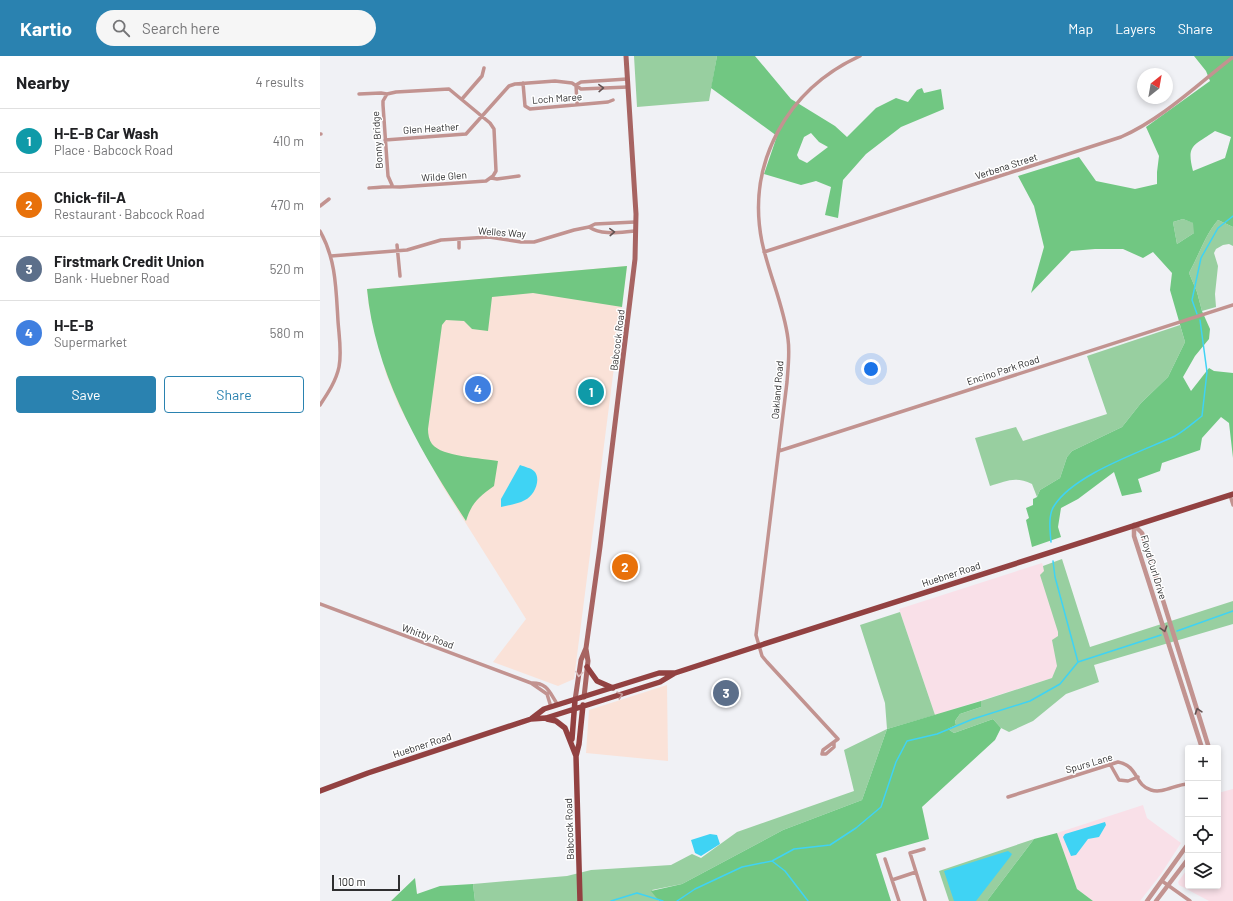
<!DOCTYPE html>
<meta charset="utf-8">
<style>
body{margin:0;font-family:Barlow,sans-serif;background:#f6f6f6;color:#202124}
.controls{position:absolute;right:12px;bottom:12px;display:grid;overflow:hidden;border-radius:4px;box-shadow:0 2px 6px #0003}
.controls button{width:36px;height:36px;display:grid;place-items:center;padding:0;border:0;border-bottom:1px solid #e0e0e0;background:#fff;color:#202124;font:20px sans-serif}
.compass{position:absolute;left:817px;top:12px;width:36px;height:36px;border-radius:50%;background:#fff;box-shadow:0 2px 6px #0003;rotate:31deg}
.scale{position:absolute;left:12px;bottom:10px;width:68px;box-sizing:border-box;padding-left:4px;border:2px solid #2f2f30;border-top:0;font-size:11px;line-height:14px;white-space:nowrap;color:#2f2f30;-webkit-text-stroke:3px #fff;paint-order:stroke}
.you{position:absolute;left:551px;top:313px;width:14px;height:14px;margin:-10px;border:3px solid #fff;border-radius:50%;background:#1a73e8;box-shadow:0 0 0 6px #1a73e833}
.badge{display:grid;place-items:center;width:26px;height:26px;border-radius:50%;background:#2a82b0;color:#fff;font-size:13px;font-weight:700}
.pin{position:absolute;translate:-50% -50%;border:2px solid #fff;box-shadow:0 1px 4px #0006}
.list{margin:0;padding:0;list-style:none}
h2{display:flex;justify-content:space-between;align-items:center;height:52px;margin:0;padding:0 16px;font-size:17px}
h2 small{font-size:13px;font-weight:400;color:#757577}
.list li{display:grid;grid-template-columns:26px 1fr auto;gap:12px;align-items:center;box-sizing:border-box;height:64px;padding:0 16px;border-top:1px solid #e0e0e0}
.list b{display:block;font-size:15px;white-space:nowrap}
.list p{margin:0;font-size:13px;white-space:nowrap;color:#757577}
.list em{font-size:13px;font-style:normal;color:#757577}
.actions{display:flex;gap:8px;padding:12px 16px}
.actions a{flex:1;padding:9px 0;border:1px solid #2a82b0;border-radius:4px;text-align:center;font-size:14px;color:#2a82b0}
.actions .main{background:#2a82b0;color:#fff}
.icon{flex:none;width:22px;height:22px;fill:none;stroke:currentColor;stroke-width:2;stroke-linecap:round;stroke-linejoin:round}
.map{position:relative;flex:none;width:913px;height:845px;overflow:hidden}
header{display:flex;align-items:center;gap:24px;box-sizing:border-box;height:56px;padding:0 20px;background:#2a82b0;color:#fff}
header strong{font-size:19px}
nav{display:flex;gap:22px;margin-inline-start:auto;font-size:14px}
.search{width:280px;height:36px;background:#f6f6f6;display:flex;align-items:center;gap:10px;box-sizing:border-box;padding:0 14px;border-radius:22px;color:#757577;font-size:15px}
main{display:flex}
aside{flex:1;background:#fff}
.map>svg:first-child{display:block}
</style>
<header>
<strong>Kartio</strong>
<div class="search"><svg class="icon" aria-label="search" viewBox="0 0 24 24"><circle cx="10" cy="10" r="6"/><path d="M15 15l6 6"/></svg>Search here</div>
<nav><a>Map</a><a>Layers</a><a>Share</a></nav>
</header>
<main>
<aside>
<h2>Nearby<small>4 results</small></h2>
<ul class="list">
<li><span class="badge" style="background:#0f9aa8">1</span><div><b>H-E-B Car Wash</b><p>Place · Babcock Road</p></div><em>410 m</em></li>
<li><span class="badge" style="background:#e8710a">2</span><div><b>Chick-fil-A</b><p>Restaurant · Babcock Road</p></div><em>470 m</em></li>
<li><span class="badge" style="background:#5c6f8a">3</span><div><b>Firstmark Credit Union</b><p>Bank · Huebner Road</p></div><em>520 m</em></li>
<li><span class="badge" style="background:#3f7fe0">4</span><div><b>H-E-B</b><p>Supermarket</p></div><em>580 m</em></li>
</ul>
<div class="actions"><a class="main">Save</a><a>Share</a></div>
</aside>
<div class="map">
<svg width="913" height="845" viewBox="0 0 913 845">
<rect width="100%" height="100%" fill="#f0f1f5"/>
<path fill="#fae2d8" d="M307 210 254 623 238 630 173 606 206 563 123 431 79 350 66 318 49 251 47 233Z
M347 629 348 705 266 697 269 654Z"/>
<path fill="#f9e0e8" d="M722 507 745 577 747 594 732 622 615 659 579 553Z
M913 733V845H889L859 829 858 826 868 812V830H898V737Z
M823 749 827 762 861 787 841 818 820 845H773L757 833 737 777Z"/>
<path fill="#98cfa0" d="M314 0H397L389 45 317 51Z
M863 163 874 167V177L857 188 853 166Z
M898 164 913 171V190L909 188 903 189 896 193 894 197 898 210 895 238 896 251 882 255 877 236 869 217C879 199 885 179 898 164Z
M860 269 865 286 848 321 821 347 802 371 752 395 747 401 740 422 720 434 717 441 712 428C695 420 687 425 670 430L655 382 696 371 703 385 787 358 767 300Z
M742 503 770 591 913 545V568L774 609 779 626 746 638 713 665 689 676 681 672 673 663 634 677 628 673 636 669 635 665 640 658 661 651V645L732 622 737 610 732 584 738 580V576L720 519 724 515 723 510Z
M580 556 615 659 567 673 542 744 463 774 362 828 332 834 339 845H155L153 828 247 820 271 814 351 809 372 798 381 802 417 776 534 735 524 694 567 673 565 647 540 569Z
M714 783 667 845H629L619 815Z"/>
<path fill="#71c782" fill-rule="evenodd" d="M397 0H435L471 43 515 70 527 81 556 52 576 42 588 46 597 34 602 32 604 37 621 33 624 53 581 71 546 98 523 124 518 162 505 159 511 131 496 125 481 129 444 118 457 80 391 32ZM491 77 499 86 508 91 487 107 479 103 477 99 484 81Z
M874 0H913V171L898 164C885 179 879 199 869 217L877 236 882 255 890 273 889 283 875 300 863 321 871 335 889 312 894 315 913 317V402L909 367 901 361 882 382 880 394 842 407 840 415 818 423 822 436 802 440 794 416 758 443 741 452 738 471 741 481 712 491 706 464 709 462 706 452 713 449V443L717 441 720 434 740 422 747 401 752 395 802 371 821 347 848 321 865 286 850 234 852 217 833 196 823 202 803 193H775L751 195 711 237 724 191 714 150 698 120 759 101 776 125 815 133 837 128V116L839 100 826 71 890 25 886 15ZM895 75 911 81 905 102 873 115C866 88 874 90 895 75ZM863 163 873 167 874 177 857 188 853 166Z
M307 210 302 251 213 237 172 241 168 275 152 273 144 265 126 264 122 269 108 373C108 378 109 384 112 388 122 401 162 402 178 405L174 430C159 441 152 446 146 465 100 395 55 318 47 233Z
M661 645V651L640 658 635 665 636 669 628 673 634 677 673 663 681 672 675 684 602 751 609 783 556 798 571 845H339L331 835 362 828 463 774 542 744 567 673Z
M737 777 757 833 773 845H667L714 783Z
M95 822 97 838 120 830 153 828 155 845H71Z"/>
<path fill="#3fd3f4" d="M200 409C205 411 211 412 214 415 222 423 214 440 205 444 198 448 189 449 181 451V443Z
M785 766 786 769 779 781 768 783 756 799 751 800 743 781 745 778Z
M390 778 397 779 400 788 381 800 375 797 371 784Z
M688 795 692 798 690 801 656 845H634L624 815Z"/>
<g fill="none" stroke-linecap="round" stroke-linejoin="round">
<path stroke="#3fd3f4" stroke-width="1.5" d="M877 258 872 244 881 202 898 172 913 160
M731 486C730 475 728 459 734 450 754 418 821 396 855 380 864 375 873 367 882 360L887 316 880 264
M857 575 913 555
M758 606 841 579
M452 805 465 815 488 845
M291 845 317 837 343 845
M357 845 375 833 422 811 452 805 474 793 510 789 536 772 561 751 576 706 587 685 617 678 653 663 710 645 740 628 758 606 735 521 733 505"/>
<path stroke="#c29390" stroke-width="3.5" d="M203 27 205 50 210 53 288 46 293 44
M256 29 261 26 307 23
M256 29 257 48
M39 38 61 37 67 38 76 36 129 33 170 67 174 73 176 115 173 120 166 125 80 131C70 130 60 131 49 132
M67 38 63 45V49L68 120 72 129
M142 43 162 20 164 12
M0 78H1
M65 84 146 78 189 30 195 28 235 25 252 27 261 33 308 31
M171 122 177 123 199 120
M0 150 9 143
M269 171C283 180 300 176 316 175
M0 175C16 203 16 233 18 265 19 280 22 296 19 311 16 325 8 337 0 349
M139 183V192
M77 189 80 220
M444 196 801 81C842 63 877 29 913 1
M11 200 87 194 121 184 169 181 201 186H214L254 174 269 171 275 168 315 166
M459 395 913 249
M910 439 913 449
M0 548 211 627 227 638 231 651
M211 627C228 626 230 638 238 649
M502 698 503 694 518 683 447 606 442 600 436 579 467 326C468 312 470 297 468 283 464 250 449 219 442 186 426 106 468 33 540 0
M502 698H506L514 691V687
M790 708 799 724 808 725 818 721
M688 741 798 706C819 710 814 729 831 734 843 738 856 728 868 728
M565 803 579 845
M596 816 590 797 604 793
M572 824 596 816 605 845
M842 825 870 845"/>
<path stroke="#c29390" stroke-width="4.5" d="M814 469 822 477 889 692
M814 469V480L882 692
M827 845 868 788
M836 845 868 803"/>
<path stroke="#a76462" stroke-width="5" d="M264 641 268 605 266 593
M255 644 261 604 266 592 280 491 315 203 316 158 306 0"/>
<path stroke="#924141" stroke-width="5.5" d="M267 611 277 625 293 632
M211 663 226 662 340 626 355 617 438 590 913 438
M227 663 236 665 245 672 256 700 260 845
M252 683 255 644
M256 700 259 688 263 649
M0 735 48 717 211 663 224 653 339 617H355"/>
</g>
<defs><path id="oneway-chevron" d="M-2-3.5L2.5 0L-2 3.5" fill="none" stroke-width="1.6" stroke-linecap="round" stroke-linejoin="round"/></defs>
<g stroke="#625252">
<use href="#oneway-chevron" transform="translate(281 32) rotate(-2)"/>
<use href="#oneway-chevron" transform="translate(292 176) rotate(-3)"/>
<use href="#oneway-chevron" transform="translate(844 573) rotate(72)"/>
<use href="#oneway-chevron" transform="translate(878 655) rotate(-108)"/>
</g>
<use stroke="#dcc1c0" href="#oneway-chevron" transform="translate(259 618) rotate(99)"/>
<use stroke="#c39696" href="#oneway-chevron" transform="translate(300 639) rotate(-18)"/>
<g text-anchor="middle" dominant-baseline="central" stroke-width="3" stroke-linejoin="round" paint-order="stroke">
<g font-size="10" fill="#2f2f30" stroke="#fff">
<text transform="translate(237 42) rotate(-4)">Loch Maree</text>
<text transform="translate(111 72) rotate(-4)">Glen Heather</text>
<text transform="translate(57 84) rotate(-94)">Bonny Bridge</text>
<text transform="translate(686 110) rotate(-18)">Verbena Street</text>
<text transform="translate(124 120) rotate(-4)">Wilde Glen</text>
<text transform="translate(182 176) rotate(4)">Welles Way</text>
<text transform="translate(297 284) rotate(-83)">Babcock Road</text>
<text transform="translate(683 314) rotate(-18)">Encino Park Road</text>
<text transform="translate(457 334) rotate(-85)">Oakland Road</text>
<text transform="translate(834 511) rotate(73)">Floyd Curl Drive</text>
<text transform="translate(631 518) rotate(-18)">Huebner Road</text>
<text transform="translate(108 580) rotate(20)">Whitby Road</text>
<text transform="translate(102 689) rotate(-18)">Huebner Road</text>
<text transform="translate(769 707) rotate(-16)">Spurs Lane</text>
<text transform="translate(249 773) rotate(-92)">Babcock Road</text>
</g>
</g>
</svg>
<div class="controls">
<button>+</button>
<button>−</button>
<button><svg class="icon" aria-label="locate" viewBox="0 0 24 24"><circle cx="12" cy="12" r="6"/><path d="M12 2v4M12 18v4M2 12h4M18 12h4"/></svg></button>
<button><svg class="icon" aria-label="layers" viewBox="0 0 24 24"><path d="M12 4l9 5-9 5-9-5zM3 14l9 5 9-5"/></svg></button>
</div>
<svg class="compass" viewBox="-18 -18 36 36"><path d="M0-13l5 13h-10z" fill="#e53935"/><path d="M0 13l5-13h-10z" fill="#757577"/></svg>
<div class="scale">100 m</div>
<div class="you"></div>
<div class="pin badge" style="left:271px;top:336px;background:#0f9aa8">1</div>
<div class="pin badge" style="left:305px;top:511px;background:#e8710a">2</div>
<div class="pin badge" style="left:406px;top:637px;background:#5c6f8a">3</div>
<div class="pin badge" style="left:158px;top:333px;background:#3f7fe0">4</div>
</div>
</main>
